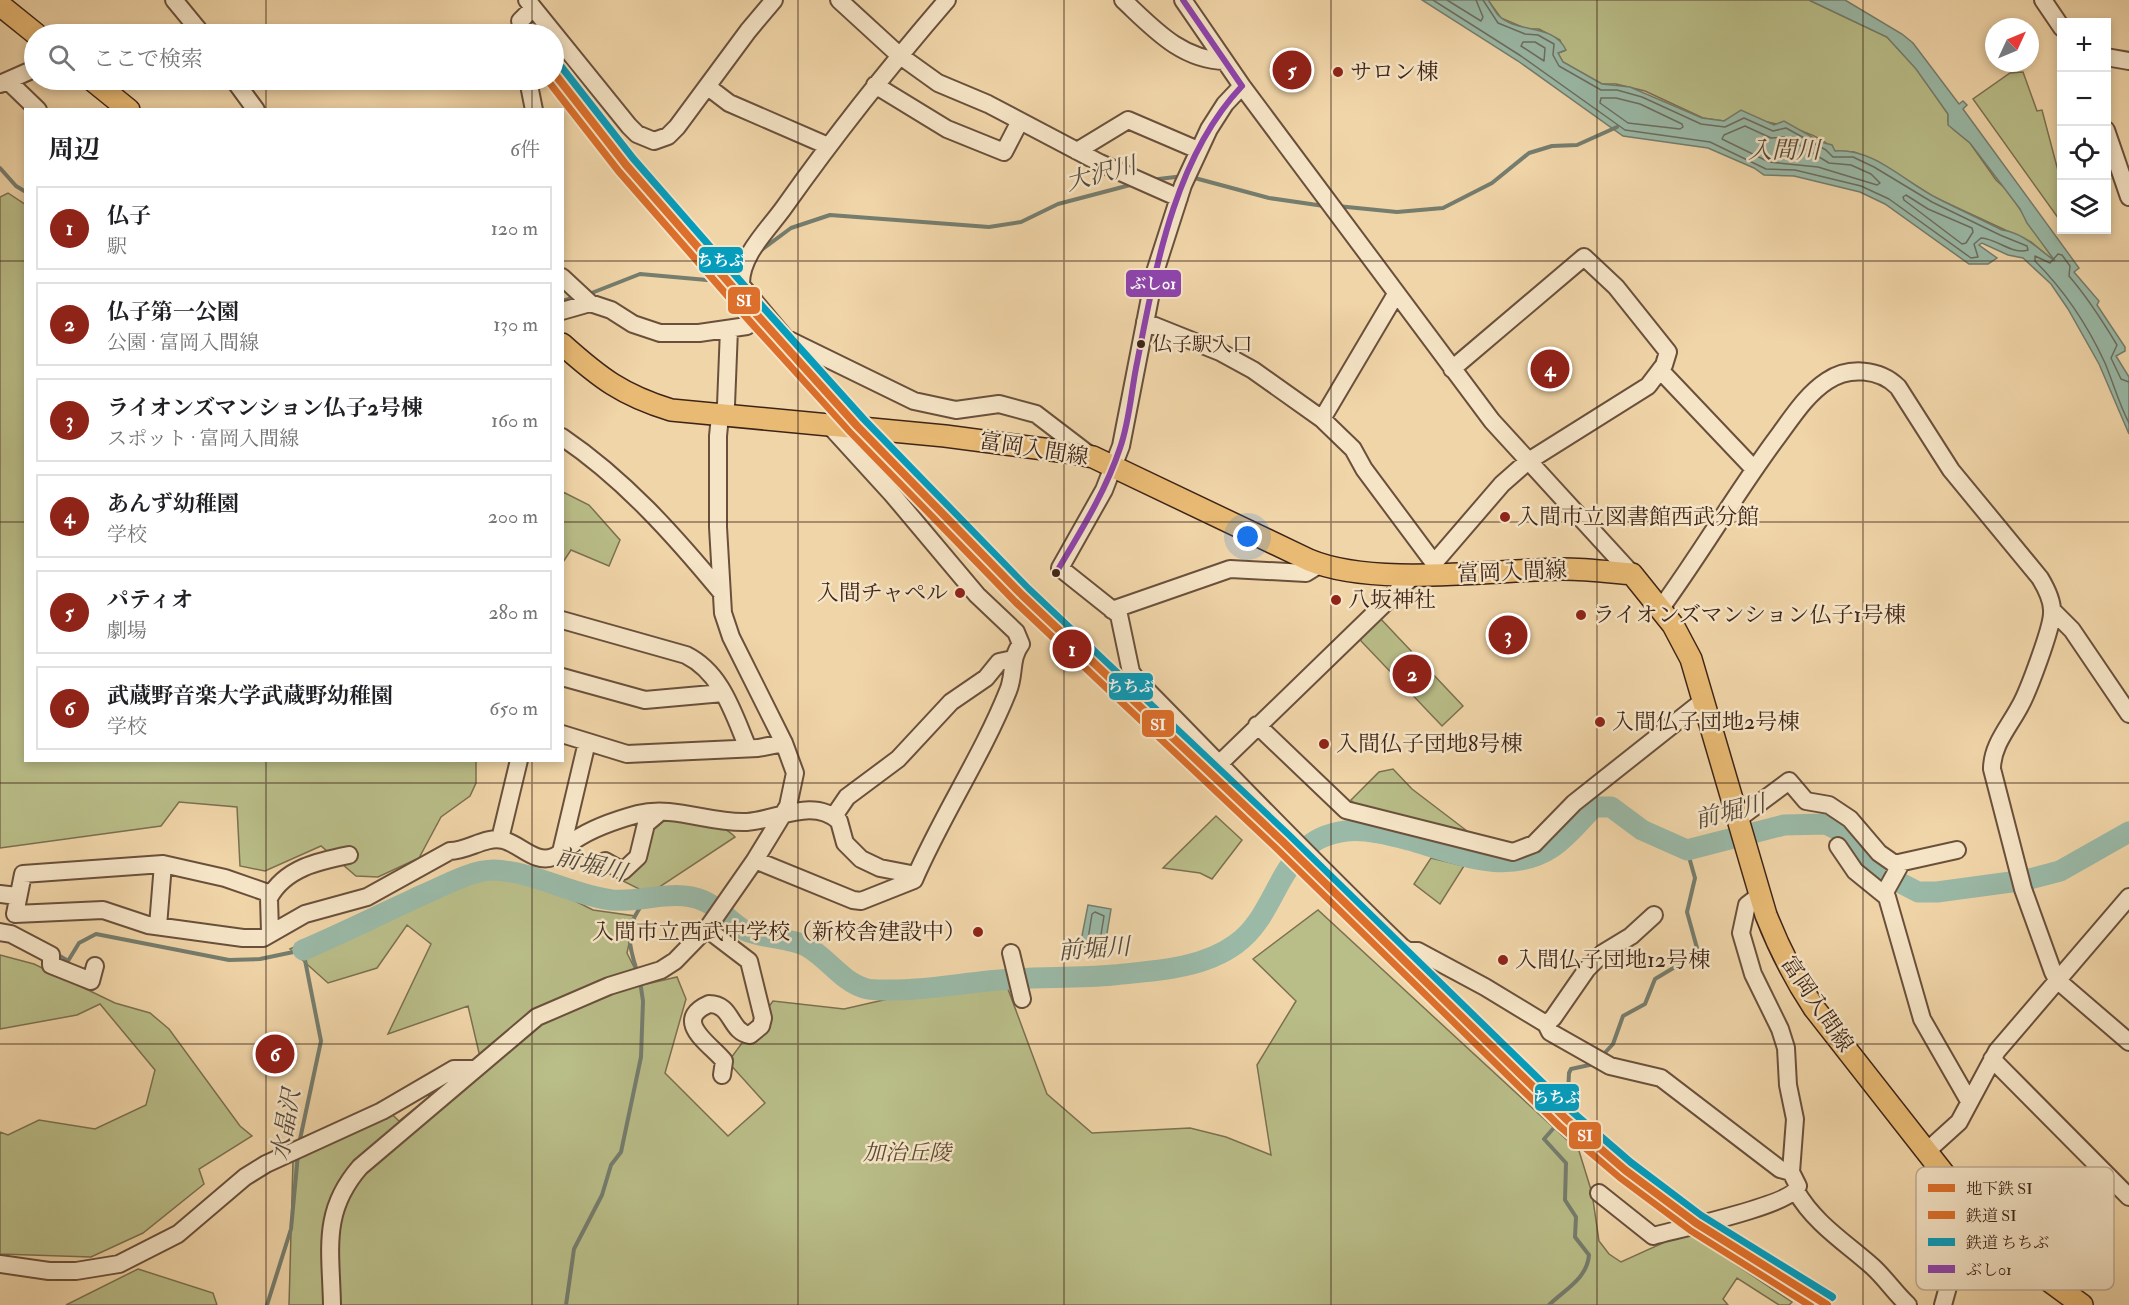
<!DOCTYPE html>
<html lang="ja">
<meta charset="utf-8">
<style>
body{margin:0;font-family:"IM FELL Double Pica","Noto Serif JP",serif;background:#f6f6f6;color:#202124}
.controls{position:absolute;right:18px;top:18px;display:grid;overflow:hidden;border-radius:0px;box-shadow:0 3px 9px #0003}
.controls button{width:54px;height:54px;display:grid;place-items:center;padding:0;border:0;border-bottom:2px solid #e0e0e0;background:#fff;color:#202124;font:30px sans-serif}
.compass{position:absolute;left:1985px;top:18px;width:54px;height:54px;border-radius:50%;background:#fff;box-shadow:0 3px 9px #0003;rotate:46deg}
.you{position:absolute;left:1248px;top:537px;width:21px;height:21px;margin:-15px;border:4px solid #fff;border-radius:50%;background:#1a73e8;box-shadow:0 0 0 9px #1a73e833}
.badge{display:grid;place-items:center;width:39px;height:39px;border-radius:50%;background:#8f2418;color:#fff;font-size:20px;font-weight:700}
.pin{position:absolute;translate:-50% -50%;border:3px solid #fff;box-shadow:0 2px 6px #0006}
.list{margin:0;padding:0;list-style:none}
h2{display:flex;justify-content:space-between;align-items:center;height:78px;margin:0;padding:0 24px;font-size:26px}
h2 small{font-size:20px;font-weight:400;color:#757577}
.list li{display:grid;grid-template-columns:39px 1fr auto;gap:18px;align-items:center;box-sizing:border-box;height:84px;margin:0 12px 12px;padding:0 12px;border:2px solid #e0e0e0;border-radius:0px}
.list b{display:block;font-size:22px;white-space:nowrap}
.list p{margin:0;font-size:20px;white-space:nowrap;color:#757577}
.list em{font-size:20px;font-style:normal;color:#757577}
.icon{flex:none;width:33px;height:33px;fill:none;stroke:currentColor;stroke-width:2;stroke-linecap:round;stroke-linejoin:round}
.map{position:relative;flex:none;width:2129px;height:1305px;overflow:hidden}
.search{position:absolute;background:#fff;box-shadow:0 3px 9px #0003;left:24px;top:24px;width:540px;height:66px;display:flex;align-items:center;gap:15px;box-sizing:border-box;padding:0 21px;border-radius:33px;color:#757577;font-size:22px}
.panel{position:absolute;background:#fff;box-shadow:0 3px 9px #0003;left:24px;top:108px;width:540px;height:654px;border-radius:0px}
.map>svg:first-child{display:block}
</style>
<div class="map">
<svg width="2129" height="1305" viewBox="0 0 2129 1305">
<rect width="100%" height="100%" fill="#f0d5a8"/>
<filter id="stains"><feTurbulence type="fractalNoise" baseFrequency=".00333" numOctaves="4"/><feColorMatrix values="0 0 0 0 .2 0 0 0 0 .09 0 0 0 0 .02 0 0 0 .5 -.17"/></filter>
<radialGradient id="worn" r=".72"><stop offset=".6" stop-color="#630" stop-opacity="0"/><stop offset="1" stop-color="#630" stop-opacity=".3"/></radialGradient>
<path fill="#b9bd88" stroke="#7c7050" stroke-width="1.5" d="M1488 0H1809L1887 37 1917 69 1948 114V121L1953 129 1970 143 1996 180 2008 191 2055 262 2031 242 1934 197 1877 161 1854 152 1835 151C1816 128 1767 123 1737 115L1724 121 1703 118 1645 91 1616 84H1602L1563 62 1558 53 1564 51 1560 40 1539 29H1527L1501 18Z
M2023 72 2037 111 2042 110 2061 182V222L1973 99 2010 73Z
M8 193 26 205V760L476 761V783L470 796 441 817 419 858 378 877 356 876 321 846 265 871 240 866 237 807 179 802 161 826 0 848V197Z
M563 492 589 505 620 540 609 566 571 550 563 562Z
M1378 616 1463 706 1442 726 1361 641 1360 633Z
M1393 769 1412 789 1471 834 1355 805 1351 800 1379 772Z
M1216 816 1242 840 1212 879 1200 873 1163 868Z
M654 819C678 819 718 818 735 837L649 894 623 881 641 855Z
M1431 858 1464 866 1440 904 1414 884Z
M447 877H527L593 910 635 916 627 953 643 985 677 977 686 999 665 1073 728 1136 765 1103 728 1062 773 1001 844 1009 1002 973 1047 1094 1092 1133 1190 1128 1226 1137 1271 1155 1257 1065 1296 1001 1253 959 1318 910 1579 1151 1592 1193 1599 1241 1609 1254 1621 1262 1687 1232 1792 1302 1789 1305H1779L1737 1278 1723 1299 1728 1305H289L293 1161 379 1102 399 1121 480 1057 468 1006 388 1034 431 944 407 925 377 968 328 983 290 949Z
M0 955 34 964 115 1003 150 1013 169 1029 240 1126 252 1136 199 1169 204 1184 143 1233 91 1257 0 1254V1132L8 1135 39 1120 95 1129 146 1105 155 1070 100 1004 77 1015 0 1029Z
M138 1269 213 1293 217 1305H66Z"/>
<path fill="#9ab9a7" stroke="#757d6e" stroke-width="1.5" d="M1422 0H1488C1492 5 1495 12 1499 16 1518 34 1553 23 1566 50L1558 53 1563 62 1602 84 1630 87 1702 118 1724 121 1741 110 1774 125 1784 121 1821 142 1832 145 1835 151C1873 148 1904 181 1935 197 1956 208 1980 219 2002 230 2024 233 2038 249 2055 261L2027 223 2020 209 1970 143 1948 125V114L1916 69 1887 37 1809 0H1845L1902 34 1913 43 1959 104 1963 101 1967 105 1963 109 2079 268 2074 272 2099 301 2097 305 2125 347V351L2116 356 2129 377V434L2099 364 2068 309 2051 284 2023 258 2008 255 1982 243 1979 245 1997 258 1988 264H1969L1885 204 1860 192 1794 176 1764 175 1754 168 1708 148 1623 136 1518 61Z
M1088 905 1111 909 1104 951 1080 946Z"/>
<g fill="none" stroke-linecap="round" stroke-linejoin="round">
<path stroke="#6c6e60" stroke-width="1.5" d="M1433 0 1521 56 1625 130 1710 142 1766 169 1795 170 1861 186 1889 199 1971 258 1978 257 1974 244 1981 238C1998 239 2012 255 2028 250L2027 246 2000 235 1932 202 1874 167 1853 157H1833L1826 150 1786 128 1773 131 1744 118 1725 127 1701 124 1642 97 1617 90H1601L1559 66 1553 55 1554 44 1538 35 1525 34 1498 23 1483 0
M1447 0 1481 21 1483 17 1476 0
M1535 42 1545 48 1544 61 1521 46 1523 42Z
M1601 98H1616L1640 104 1682 124 1683 127 1680 129 1628 123 1600 103Z
M1745 126 1771 138 1786 137 1829 163 1851 165 1871 174 1880 183 1877 185 1818 167 1769 162 1722 139 1724 135Z
M1906 195 1928 209 1972 228 1973 232 1966 243 1962 244 1904 200 1903 197Z
M2129 382 2121 379 2111 358 2117 345C2102 320 2088 298 2069 276L2070 266 2062 255 2058 254 2050 263 2035 256V261C2064 290 2087 324 2105 363 2113 382 2119 404 2129 423
M1095 912 1104 916 1100 941 1097 943 1088 939 1092 914Z"/>
<path stroke="#757d6e" stroke-width="4" d="M0 168 16 186 26 192
M1191 177 1269 198 1324 206
M1150 180 1184 176
M1337 206 1397 212 1443 208 1492 183 1529 153 1552 146 1577 145 1617 127
M760 251 791 228 830 215 989 227 1021 222 1058 204 1134 184
M589 294 640 274 707 280 739 265
M562 301 576 297
M55 953 68 961 79 943 96 934 229 960 260 959 303 950 321 1041 299 1144
M637 971C626 938 625 925 648 897
M1601 1057 1613 1044 1623 1016 1645 1004 1655 979 1690 958 1697 948 1687 912 1695 878 1687 850
M267 1305 291 1229 298 1154
M566 1305 574 1249 602 1195 611 1165 621 1152 641 1057 643 1001 640 981
M1549 1305C1564 1290 1587 1279 1589 1255L1575 1237 1576 1217 1565 1200 1566 1163 1544 1139 1567 1113 1569 1073 1571 1069 1594 1064"/>
<path stroke="#9ab9a7" stroke-width="21" d="M303 950C343 933 381 914 420 896 442 887 470 870 494 870 535 872 572 895 612 900 642 903 674 888 704 901 719 907 730 922 744 930 763 939 788 937 806 946 827 957 841 981 864 988 872 991 883 990 892 990 933 990 972 981 1013 979 1046 977 1080 978 1113 975 1154 971 1202 969 1236 944 1282 911 1277 839 1346 831 1367 829 1390 835 1409 840 1457 854 1508 877 1553 847 1569 836 1581 820 1594 807H1611L1642 830 1687 850 1784 825 1826 824 1851 837 1867 858 1885 875 1918 892H1937L2026 880 2060 871 2129 832"/>
<defs>
<path id="minor" d="M174 0 202 34
M527 0 629 126 637 134 654 141 668 136 677 127 748 31 774 0
M839 0 899 55 938 83 988 104 1100 163 1179 198
M947 0C890 66 836 134 785 206 769 229 740 255 741 285L785 338 914 401 956 410 999 404 1036 414 1091 456
M1123 0C1153 28 1181 60 1225 61
M1183 0 1242 86 1492 421 1632 574
M2043 0 2062 28
M520 21 533 8
M2106 57 2129 61
M234 80 256 110
M528 80 534 110
M8 81 38 110
M0 84 34 69
M875 85 947 129 1004 152 1020 121
M1242 86 1225 104 1209 129 1183 185 1155 272 1121 446 1104 490 1060 568 1119 615 1131 672 1137 680C1225 769 1311 860 1402 947L1408 951H1418L1485 987 1546 1024 1550 1032 1610 1066 1661 1078 1780 1169 1791 1172 1798 1186C1792 1205 1678 1229 1653 1236L1599 1193
M708 87 729 103 828 146
M2106 130 2129 197
M1077 151 1128 120 1198 150
M562 277 590 303
M562 311 590 303 611 310 633 324 660 333H699L747 326 763 312
M1145 322 1220 352 1253 370 1322 419 1353 449 1364 469 1434 563
M1660 370 1754 469
M1322 419 1396 294
M562 437C624 479 674 535 721 592
M1437 574 1434 563 1502 484 1527 462 1648 386 1664 365 1668 352 1616 287 1584 257 1452 369
M1661 608C1702 552 1737 491 1779 435 1793 416 1807 394 1827 381 1849 366 1880 369 1898 387L1951 470 2040 578C2046 588 2053 601 2052 613 2052 628 2028 692 2020 706 2009 727 1992 745 1992 769L2023 889 2053 972 2057 980 2129 1042
M1112 610 1230 569 1306 573 1319 565
M2053 611 2072 630 2129 714
M562 620 686 655C722 673 733 713 748 748
M562 677 645 700 723 693
M1257 725 1346 810 1513 852 1534 844 1574 803 1704 700
M562 734 627 754 758 748 784 743
M1218 765 1415 574
M834 816 847 797 898 759 951 702 986 678 999 662 1013 659
M1738 819 1789 781 1806 801 1829 805 1850 819 1879 853 1899 867 1884 894
M500 839 519 760
M1838 846 1855 871 1887 897 1922 1019 1969 1101
M561 852 587 742
M755 860 853 900 861 901 914 880C942 815 982 756 1008 691 1015 675 1010 658 1021 644L1016 632 977 595 892 494 830 426
M605 861 623 871 638 857 646 824 659 813
M1894 864 1957 850
M0 894 17 896
M271 894 225 878 163 864 23 874 15 914 103 910 148 925 243 938H263L305 914 367 897 450 851C468 851 485 836 503 840 520 844 535 864 553 857 562 854 567 845 575 840 594 827 616 820 638 814 674 805 711 824 747 822 777 820 813 797 839 821L845 843 861 859 880 868 916 875
M1760 895 1747 905 1741 933 1753 974 1780 1029 1786 1048 1788 1085 1795 1119 1791 1172
M158 926 163 864
M707 929 749 961 763 1018 761 1026 750 1035C729 1032 733 1004 709 1004 670 1021 713 1046 724 1061L722 1075
M0 932 11 934 51 955V965L91 981 95 966
M270 932 269 898C285 868 319 861 349 855
M1011 953 1022 999
M1546 1024 1553 1018 1587 969 1603 953 1631 936 1654 915
M1992 1059 2129 1197
M1927 1151 1959 1122 1997 1051 2129 897
M1796 1191C1814 1223 1846 1243 1873 1267 1886 1279 1895 1293 1908 1305
M0 1264 49 1271H76L119 1264 178 1234 245 1177 266 1164 382 1111 454 1069H474
M332 1305C331 1250 321 1212 360 1167L537 1017 609 986 661 970 675 961 709 926 755 860 788 806 795 773 784 743 731 637 723 613 718 527V436L720 416 726 405 729 329
M1943 1305 1970 1207"/>
<path id="major" d="M0 5 36 34
M92 80 129 110
M562 344C600 378 622 395 671 410L945 436 1074 453 1093 457 1309 560C1373 587 1492 570 1563 569 1586 569 1609 572 1632 574L1673 625 1691 659 1766 915C1779 948 1794 978 1814 1008L1970 1207 2022 1261 2082 1305"/>
</defs>
<use href="#minor" stroke="#6a503c" stroke-width="20"/>
<use href="#major" stroke="#3e2418" stroke-width="24"/>
<use href="#minor" stroke="#f5e4c6" stroke-width="16"/>
<use href="#major" stroke="#e8ba74" stroke-width="21"/>
<defs>
<path id="bus-1" d="M1183 0 1242 86
M1056 573C1080 532 1105 493 1120 448 1129 423 1131 394 1136 368 1155 272 1173 159 1242 86"/>
</defs>
<use href="#bus-1" stroke="#f5e4c6" stroke-width="10"/>
<use href="#bus-1" stroke="#8e44ad" stroke-width="6"/>
<defs>
<path id="rail-1" d="M548 80 619 171 751 322 851 432 1016 602 1276 847 1560 1126 1620 1177 1691 1230 1810 1305"/>
<path id="rail-2" d="M561 67 633 159 765 310 864 420 1028 589 1288 835 1572 1112 1631 1163 1701 1216 1832 1297"/>
</defs>
<use href="#rail-1" stroke="#f5e4c6" stroke-width="12"/>
<use href="#rail-2" stroke="#f5e4c6" stroke-width="12"/>
<use href="#rail-1" stroke="#dc6f2b" stroke-width="8"/>
<use href="#rail-2" stroke="#069cbc" stroke-width="8"/>
<defs>
<path id="metro-1" d="M554 73 626 165 758 316 857 426 1022 595 1282 841 1566 1119 1625 1170 1696 1223 1827 1305"/>
</defs>
<use href="#metro-1" stroke="#f5e4c6" stroke-width="12"/>
<use href="#metro-1" stroke="#dc6f2b" stroke-width="8"/>
</g>
<path fill="none" stroke="#3e2418" stroke-width="1.5" stroke-opacity="0.55" d="M266 0V34M532 0V34M798 0V1305M1064 0V1305M1331 0V1305M1597 0V1305M1863 0V1305M266 80V110M532 80V110M0 261H26M562 261H2129M0 522H26M562 522H2129M266 760V1305M532 760V1305M0 783H2129M0 1044H2129"/>
<g fill="#8f2418" stroke="#f5e4c6" stroke-width="2">
<circle cx="1338" cy="72" r="6"/>
<circle cx="1505" cy="517" r="6"/>
<circle cx="960" cy="593" r="6"/>
<circle cx="1336" cy="600" r="6"/>
<circle cx="1581" cy="615" r="6"/>
<circle cx="1600" cy="722" r="6"/>
<circle cx="1324" cy="744" r="6"/>
<circle cx="978" cy="932" r="6"/>
<circle cx="1503" cy="960" r="6"/>
</g>
<g fill="#3e2418" stroke="#f5e4c6" stroke-width="2">
<circle cx="1141" cy="344" r="5"/>
<circle cx="1056" cy="573" r="5"/>
</g>
<g text-anchor="middle" dominant-baseline="central" stroke-width="5" stroke-linejoin="round" paint-order="stroke">
<g font-size="20" fill="#3e2418" stroke="#f5e4c6" text-anchor="start">
<text x="1152" y="344">仏子駅入口</text>
</g>
<g font-size="22" fill="#3e2418" stroke="#f5e4c6" text-anchor="start">
<text x="1350" y="72">サロン棟</text>
<text x="1517" y="517">入間市立図書館西武分館</text>
<text x="948" y="593" text-anchor="end">入間チャペル</text>
<text x="1348" y="600">八坂神社</text>
<text x="1593" y="615">ライオンズマンション仏子1号棟</text>
<text x="1612" y="722">入間仏子団地2号棟</text>
<text x="1336" y="744">入間仏子団地8号棟</text>
<text x="966" y="932" text-anchor="end">入間市立西武中学校（新校舎建設中）</text>
<text x="1515" y="960">入間仏子団地12号棟</text>
</g>
<g font-size="22" fill="#3e2418" stroke="#f5e4c6">
<text transform="translate(1034 449) rotate(9)">富岡入間線</text>
<text transform="translate(1512 572) rotate(-2)">富岡入間線</text>
<text transform="translate(1817 1004) rotate(56)">富岡入間線</text>
</g>
<g font-size="22" font-style="italic" fill="#5d4a34" stroke="#f5e4c6">
<text x="907" y="1153">加治丘陵</text>
</g>
<g font-size="24" font-style="italic" fill="#55493c" stroke="#f5e4c6">
<text x="1784" y="150">入間川</text>
<text transform="translate(1101 174) rotate(-15)">大沢川</text>
<text transform="translate(1730 812) rotate(-14)">前堀川</text>
<text transform="translate(591 865) rotate(14)">前堀川</text>
<text transform="translate(1094 949) rotate(-4)">前堀川</text>
<text transform="translate(286 1125) rotate(-80)">水晶沢</text>
</g>
</g>
<rect x="1916" y="1167" width="198" height="123" rx="9" fill="#f5e4c6" stroke="#beaa92" stroke-width="1.5"/>
<rect x="1928" y="1184" width="27" height="8" fill="#dc6f2b"/>
<rect x="1928" y="1211" width="27" height="8" fill="#dc6f2b"/>
<rect x="1928" y="1238" width="27" height="8" fill="#069cbc"/>
<rect x="1928" y="1265" width="27" height="8" fill="#8e44ad"/>
<g font-size="16" fill="#3e2418">
<text x="1966" y="1194">地下鉄 SI</text>
<text x="1966" y="1221">鉄道 SI</text>
<text x="1966" y="1248">鉄道 ちちぶ</text>
<text x="1966" y="1275">ぶし01</text>
</g>
<g stroke="#f5e4c6" stroke-width="2">
<rect x="698" y="246" width="46" height="28" rx="6" fill="#069cbc"/>
<rect x="1125" y="269" width="57" height="29" rx="6" fill="#8e44ad"/>
<rect x="727" y="286" width="34" height="29" rx="6" fill="#dc6f2b"/>
<rect x="1108" y="672" width="46" height="29" rx="6" fill="#069cbc"/>
<rect x="1141" y="709" width="34" height="29" rx="6" fill="#dc6f2b"/>
<rect x="1534" y="1083" width="46" height="29" rx="6" fill="#069cbc"/>
<rect x="1568" y="1121" width="34" height="29" rx="6" fill="#dc6f2b"/>
</g>
<g font-size="16" text-anchor="middle" font-weight="bold" fill="#fff">
<text x="721" y="266">ちちぶ</text>
<text x="1153" y="289">ぶし01</text>
<text x="744" y="306">SI</text>
<text x="1131" y="692">ちちぶ</text>
<text x="1158" y="730">SI</text>
<text x="1557" y="1103">ちちぶ</text>
<text x="1585" y="1141">SI</text>
</g>
<rect width="100%" height="100%" filter="url(#stains)"/>
<rect width="100%" height="100%" fill="url(#worn)"/>
</svg>
<div class="controls">
<button>+</button>
<button>−</button>
<button><svg class="icon" aria-label="locate" viewBox="0 0 24 24"><circle cx="12" cy="12" r="6"/><path d="M12 2v4M12 18v4M2 12h4M18 12h4"/></svg></button>
<button><svg class="icon" aria-label="layers" viewBox="0 0 24 24"><path d="M12 4l9 5-9 5-9-5zM3 14l9 5 9-5"/></svg></button>
</div>
<svg class="compass" viewBox="-18 -18 36 36"><path d="M0-13l5 13h-10z" fill="#e53935"/><path d="M0 13l5-13h-10z" fill="#757577"/></svg>
<div class="you"></div>
<div class="pin badge" style="left:1072px;top:649px">1</div>
<div class="pin badge" style="left:1412px;top:674px">2</div>
<div class="pin badge" style="left:1508px;top:635px">3</div>
<div class="pin badge" style="left:1550px;top:369px">4</div>
<div class="pin badge" style="left:1292px;top:70px">5</div>
<div class="pin badge" style="left:275px;top:1054px">6</div>
<div class="search"><svg class="icon" aria-label="search" viewBox="0 0 24 24"><circle cx="10" cy="10" r="6"/><path d="M15 15l6 6"/></svg>ここで検索</div>
<section class="panel">
<h2>周辺<small>6件</small></h2>
<ul class="list">
<li><span class="badge">1</span><div><b>仏子</b><p>駅</p></div><em>120 m</em></li>
<li><span class="badge">2</span><div><b>仏子第一公園</b><p>公園 · 富岡入間線</p></div><em>130 m</em></li>
<li><span class="badge">3</span><div><b>ライオンズマンション仏子2号棟</b><p>スポット · 富岡入間線</p></div><em>160 m</em></li>
<li><span class="badge">4</span><div><b>あんず幼稚園</b><p>学校</p></div><em>200 m</em></li>
<li><span class="badge">5</span><div><b>パティオ</b><p>劇場</p></div><em>280 m</em></li>
<li><span class="badge">6</span><div><b>武蔵野音楽大学武蔵野幼稚園</b><p>学校</p></div><em>650 m</em></li>
</ul>
</section>
</div>
